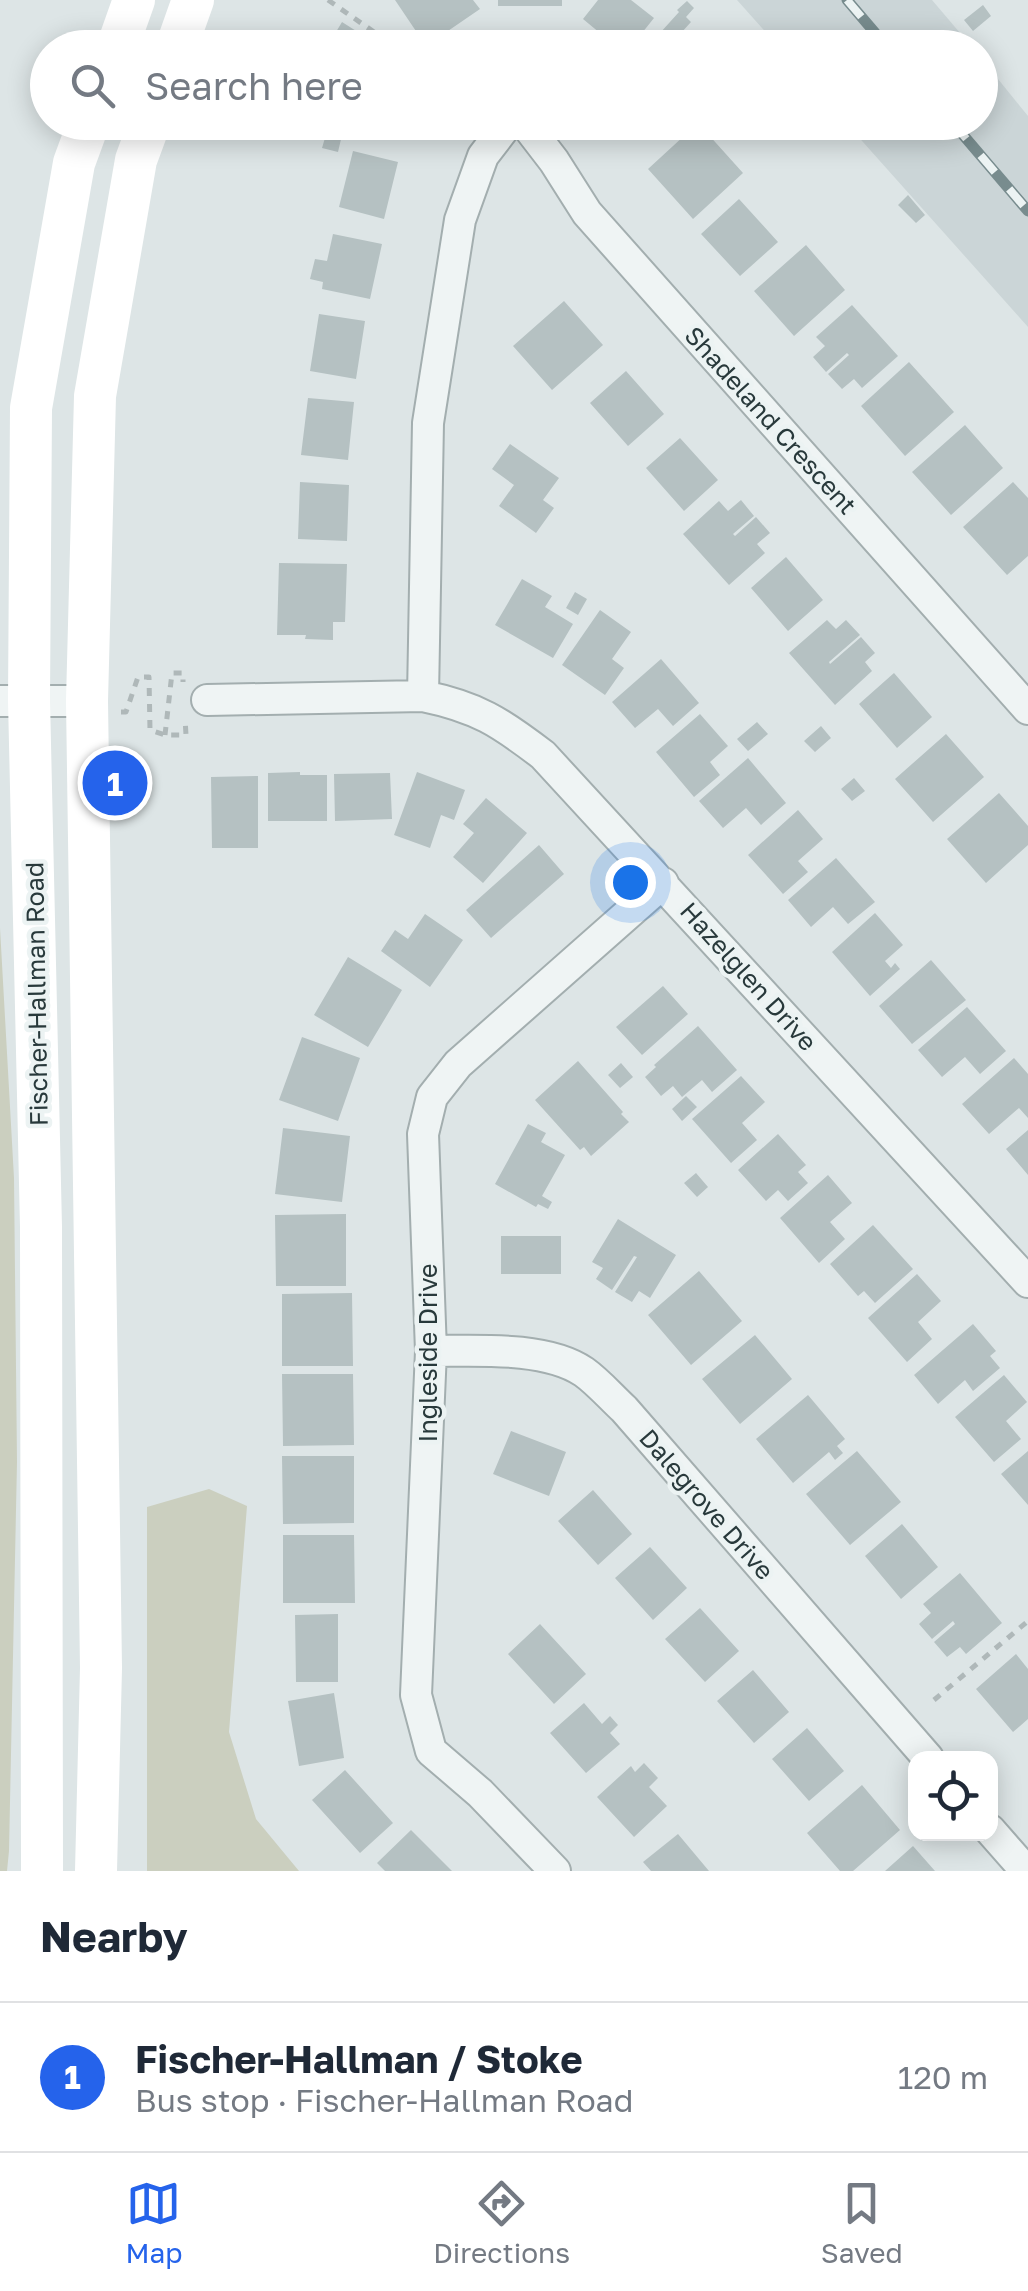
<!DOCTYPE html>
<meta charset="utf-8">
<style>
body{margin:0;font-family:"Golos Text",sans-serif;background:#f2f2f3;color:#1f2937}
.controls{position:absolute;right:30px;bottom:30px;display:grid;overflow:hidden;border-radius:20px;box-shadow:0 5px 25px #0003}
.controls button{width:90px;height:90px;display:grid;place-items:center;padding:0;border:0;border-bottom:2px solid #e0e1e3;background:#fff;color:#1f2937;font:50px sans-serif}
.you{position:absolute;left:630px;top:882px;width:35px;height:35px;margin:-25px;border:8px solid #fff;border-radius:50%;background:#1a73e8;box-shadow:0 0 0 15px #1a73e833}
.badge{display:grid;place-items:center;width:65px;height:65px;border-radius:50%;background:#2563eb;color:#fff;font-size:32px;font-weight:700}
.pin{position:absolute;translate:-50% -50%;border:5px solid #fff;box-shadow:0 2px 10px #0006}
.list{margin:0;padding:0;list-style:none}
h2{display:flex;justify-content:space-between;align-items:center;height:130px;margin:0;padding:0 40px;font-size:42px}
h2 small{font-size:32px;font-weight:400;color:#747a83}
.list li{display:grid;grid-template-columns:65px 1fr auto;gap:30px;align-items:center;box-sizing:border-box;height:150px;padding:0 40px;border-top:2px solid #e0e1e3}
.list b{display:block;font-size:38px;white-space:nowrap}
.list p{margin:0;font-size:32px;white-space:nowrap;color:#747a83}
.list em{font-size:32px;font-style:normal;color:#747a83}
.icon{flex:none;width:55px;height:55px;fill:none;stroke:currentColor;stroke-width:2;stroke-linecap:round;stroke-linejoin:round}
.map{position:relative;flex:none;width:1028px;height:1871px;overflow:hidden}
.search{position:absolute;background:#fff;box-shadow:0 5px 25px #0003;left:30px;right:30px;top:30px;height:110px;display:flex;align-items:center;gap:25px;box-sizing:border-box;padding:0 35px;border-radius:55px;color:#747a83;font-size:38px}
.sheet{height:280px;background:#fff}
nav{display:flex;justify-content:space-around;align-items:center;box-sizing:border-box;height:140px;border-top:2px solid #e0e1e3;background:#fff;font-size:28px;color:#747a83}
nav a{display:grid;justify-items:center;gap:5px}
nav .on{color:#2563eb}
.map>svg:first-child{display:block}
</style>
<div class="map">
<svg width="1028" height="1871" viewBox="0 0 1028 1871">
<rect width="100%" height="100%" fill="#dde5e6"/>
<path fill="#cbd5d7" d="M737 0H932L972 47H779Z
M981 58 1028 116V327L846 123 980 122Z"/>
<path fill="#cbcfbf" d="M0 928 14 1178 17 1462 9 1851 7 1871H0Z
M209 1489 247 1506 229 1732 256 1819 299 1871H147V1507Z"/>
<path fill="#b5c1c2" d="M395 0H473L480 9 426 46Z
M498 0H562V6H498Z
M598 0H631L654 18 630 48H618L583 19Z
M687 1 694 8 686 17 691 22 671 44 660 33 679 12 677 10Z
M983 5 991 16 973 31 964 20Z
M342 22 383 48H339L330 42Z
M363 122H403L396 138Z
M698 123 743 173 693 219 648 169Z
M327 131 342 135 338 152 322 148Z
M353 151 398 162 384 219 339 207Z
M908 195 925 215 916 223 898 205Z
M739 199 778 242 740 276 701 234Z
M333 234 382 244 370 299 322 289 323 282 310 279 315 259 327 261Z
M806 245 845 290 794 336 754 291Z
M564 301 603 345 552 390 513 346Z
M852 305 898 356 862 388 854 379 842 389 828 374 849 355 847 353 826 372 813 357 825 346 816 337Z
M319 314 365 321 356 379 310 371Z
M909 362 954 412 905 456 861 406Z
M626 371 664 414 628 446 590 403Z
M308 398 354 402 348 460 301 455Z
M965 425 1003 468 951 515 912 472Z
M680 438 718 480 684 511 646 468Z
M510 444 559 478 543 500 554 508 536 533 499 506 514 485 492 469Z
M300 482 349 485 347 541 298 539Z
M1013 482 1028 498V556L1007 575 963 527Z
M741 500 754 516 733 534 735 536 756 517 770 533 757 544 765 553 729 585 683 534 719 501 728 511Z
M786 557 823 600 788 631 751 588Z
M279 563 347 564 345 622H333V640L305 639 306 635H277Z
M522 579 552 596 545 607 573 624 553 658 495 625Z
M575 592 587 599 578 615 566 608Z
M600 610 631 632 612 659 624 668 605 695 562 665Z
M827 620 836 629 846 620 860 635 829 662 830 664 861 637 875 653 865 662 872 671 835 705 789 653Z
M661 659 699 703 673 726 658 709 635 728 612 702Z
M894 673 932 717 897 748 859 704Z
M700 714 728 746 710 762 720 775 694 797 656 752Z
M757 722 768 734 748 751 737 739Z
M821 726 831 738 815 752 804 741Z
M946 734 984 777 933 822 895 779Z
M748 758 786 803 761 825 746 808 723 828 699 801Z
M300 772V775H327V821H268V773Z
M417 772 465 790 454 820 441 815 430 848 394 835Z
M390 773 392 819 335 821 334 774Z
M258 776V848H212L211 777Z
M854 778 865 791 852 801 841 789Z
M999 793 1028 826V845L986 883 947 839Z
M486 798 527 833 483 883 453 857 474 833 463 824Z
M798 810 823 839 798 861 808 872 783 894 748 855Z
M539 845 564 874 491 938 466 910Z
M836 858 875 902 848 924 833 907 811 927 788 900Z
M875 913 903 945 885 961 891 968 895 963 900 969 870 996 832 952Z
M425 914 463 940 430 987 381 951 395 930 408 939Z
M348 957 402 990 368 1047 314 1015Z
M931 960 966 1000 912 1044 879 1006Z
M663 986 688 1014 642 1055 616 1027Z
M967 1007 1006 1051 980 1074 965 1057 942 1077 918 1050Z
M698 1026 737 1070 712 1092 702 1080 682 1097 673 1086 661 1096 645 1077 656 1067 654 1065Z
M302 1037 360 1058 338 1121 279 1100Z
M1014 1058 1028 1074V1118L1019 1108 989 1134 962 1104Z
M578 1061 623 1112 621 1114 629 1122 591 1156 584 1147 580 1150 535 1100Z
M621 1063 633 1077 620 1088 608 1075Z
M741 1076 765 1102 742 1123 757 1140 731 1163 692 1119Z
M686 1096 697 1107 682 1121 672 1109Z
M528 1124 546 1133 541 1142 565 1155 542 1196 552 1202 548 1209 538 1204 536 1207 495 1184Z
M283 1128 350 1136 342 1202 275 1194Z
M1028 1130V1175L1006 1149Z
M778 1134 806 1165 798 1172 808 1183 788 1201 778 1190 766 1201 738 1170Z
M696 1173 708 1187 697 1197 684 1183Z
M828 1175 852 1203 830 1222 845 1239 819 1263 780 1218Z
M346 1214V1286H276L275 1215Z
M618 1219 676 1255 650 1298 639 1291 632 1302 615 1292 637 1257 634 1256 612 1290 596 1279 603 1268 592 1262Z
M873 1225 913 1269 875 1303 864 1291 858 1296 830 1264Z
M501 1236H561V1274H501Z
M699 1271 742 1321 691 1365 648 1315Z
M917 1274 941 1301 918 1322 932 1339 907 1362 868 1318Z
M352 1293 353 1366H282V1294Z
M973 1324 996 1351 990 1356 1000 1368 973 1391 965 1380 938 1404 914 1375Z
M755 1335 792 1379 740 1424 702 1379Z
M282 1374H353L354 1445 283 1446Z
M1004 1375 1027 1402 1006 1421 1021 1439 994 1462 955 1417Z
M808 1395 845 1439 837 1446 843 1453 835 1460 829 1452 793 1483 756 1439Z
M511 1431 566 1452 549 1496 493 1474Z
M857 1451 901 1502 850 1545 806 1494Z
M1028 1451V1505L1001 1474Z
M282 1456H354V1523L283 1524Z
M593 1490 632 1534 598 1565 558 1521Z
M902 1524 938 1567 901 1599 865 1556Z
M283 1535H354L355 1603H283Z
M650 1547 687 1588 653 1620 615 1578Z
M960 1573 1002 1623 966 1654 960 1647 947 1657 934 1642 955 1624 953 1621 932 1639 919 1624 931 1613 923 1604Z
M700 1608 739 1651 705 1682 665 1639Z
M338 1614V1682H296L295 1615Z
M540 1624 586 1674 554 1704 508 1654Z
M1016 1654 1028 1669V1719L1013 1732 976 1689Z
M753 1670 789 1712 754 1743 717 1701Z
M334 1693 344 1758 299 1766 288 1701Z
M584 1703 602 1724 610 1716 618 1725 610 1733 620 1744 586 1773 550 1733Z
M807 1728 844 1771 809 1801 772 1759Z
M644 1763 658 1778 649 1787 667 1806 634 1837 597 1797 631 1766 635 1772Z
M345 1770 393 1823 360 1853 312 1800Z
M862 1785 900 1830 853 1871H840L807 1833Z
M411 1830 452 1871H385L377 1863Z
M678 1834 709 1871H651L643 1862Z
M913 1846 935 1871H885Z"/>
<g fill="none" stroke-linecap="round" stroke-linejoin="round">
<defs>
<path id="minor" d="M524 122 554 161 587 213 1028 709
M423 696 428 423 460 220 483 156 509 122
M207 700 423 696C477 707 500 722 543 755L1028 1282
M0 701H87
M431 1351C476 1351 546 1346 584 1372 598 1382 611 1397 624 1409L928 1758
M990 1830 1026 1871
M555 1871 480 1793 431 1751 416 1695 431 1351 423 1134 432 1097 458 1064 663 883"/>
</defs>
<use href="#minor" stroke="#a3aeaf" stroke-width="34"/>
<path stroke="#afb8b9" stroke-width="5" stroke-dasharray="8 8" stroke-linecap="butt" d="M328 0 397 48
M121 712H126L138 677H149L150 730 165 735H186L185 718
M165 735 172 673H183V682
M934 1700 1028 1621"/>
<use href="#minor" stroke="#eff4f4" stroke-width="30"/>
<path stroke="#fff" stroke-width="42" d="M117 48 134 0
M176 48 193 0
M42 1871 41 1227 29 700 31 408 74 163 89 122
M96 1871 101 1668 87 701 95 396 136 160 150 122"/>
<defs>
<path id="rail" d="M847 0 888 48
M952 122 1028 211"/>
</defs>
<use href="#rail" stroke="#788c8e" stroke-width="11"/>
<use href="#rail" stroke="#ecf3f3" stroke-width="8" stroke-dasharray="22" stroke-linecap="butt"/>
</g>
<g text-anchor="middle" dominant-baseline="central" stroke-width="9" stroke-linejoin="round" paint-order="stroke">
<g font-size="25" fill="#28393b" stroke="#ecf3f3">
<text transform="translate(771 420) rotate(48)">Shadeland Crescent</text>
<text transform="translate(749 976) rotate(48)">Hazelglen Drive</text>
<text transform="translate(36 994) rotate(-91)">Fischer-Hallman Road</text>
<text transform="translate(427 1353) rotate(-90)">Ingleside Drive</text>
<text transform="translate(707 1504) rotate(49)">Dalegrove Drive</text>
</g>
</g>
</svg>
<div class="controls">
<button><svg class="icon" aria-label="locate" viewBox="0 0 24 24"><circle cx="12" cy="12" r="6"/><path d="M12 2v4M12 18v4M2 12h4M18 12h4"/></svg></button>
</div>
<div class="you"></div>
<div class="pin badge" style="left:115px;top:783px">1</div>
<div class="search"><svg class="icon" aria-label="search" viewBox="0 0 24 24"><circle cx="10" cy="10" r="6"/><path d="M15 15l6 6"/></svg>Search here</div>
</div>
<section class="sheet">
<h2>Nearby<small></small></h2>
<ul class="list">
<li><span class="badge">1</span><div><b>Fischer-Hallman / Stoke</b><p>Bus stop · Fischer-Hallman Road</p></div><em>120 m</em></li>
</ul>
</section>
<nav>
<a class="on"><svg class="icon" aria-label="map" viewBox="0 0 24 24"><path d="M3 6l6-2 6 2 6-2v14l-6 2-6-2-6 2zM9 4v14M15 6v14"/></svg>Map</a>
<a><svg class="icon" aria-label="directions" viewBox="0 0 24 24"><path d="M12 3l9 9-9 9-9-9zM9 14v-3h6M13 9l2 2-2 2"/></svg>Directions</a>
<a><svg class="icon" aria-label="saved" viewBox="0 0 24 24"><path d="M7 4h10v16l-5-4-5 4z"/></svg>Saved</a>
</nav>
